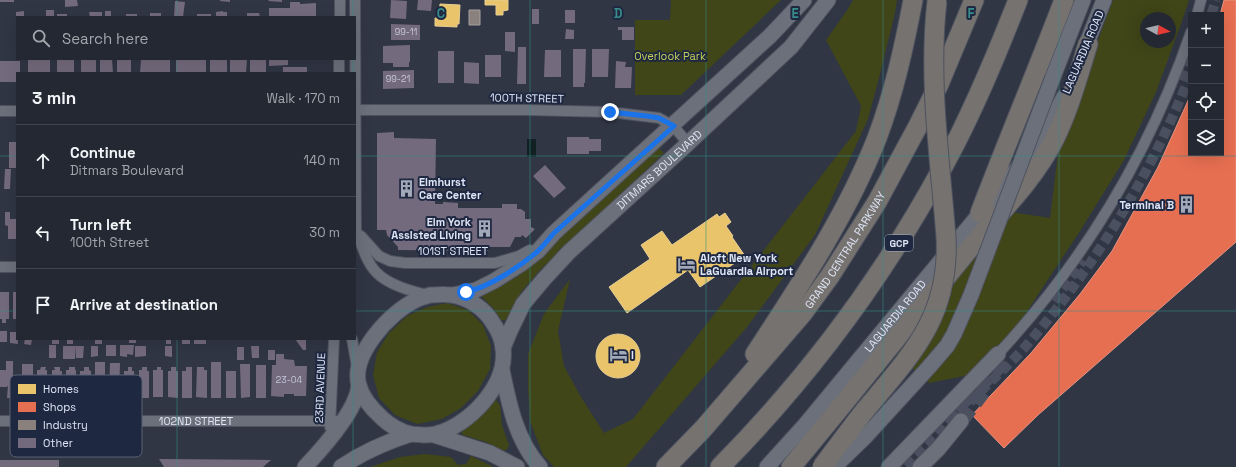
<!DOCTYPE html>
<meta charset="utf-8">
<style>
body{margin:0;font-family:"Space Grotesk",sans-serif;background:#30343f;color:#f1f3f6}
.controls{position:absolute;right:12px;top:12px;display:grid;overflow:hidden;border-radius:0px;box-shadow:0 4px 16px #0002}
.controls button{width:36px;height:36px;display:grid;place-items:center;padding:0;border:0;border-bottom:1px solid #41444e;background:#242833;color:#f1f3f6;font:20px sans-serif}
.compass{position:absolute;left:1140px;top:12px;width:36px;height:36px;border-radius:50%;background:#242833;box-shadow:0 4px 16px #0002;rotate:98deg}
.stop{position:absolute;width:12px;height:12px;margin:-9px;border:3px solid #1a73e8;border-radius:50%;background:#fff}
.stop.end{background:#1a73e8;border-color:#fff;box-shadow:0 1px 4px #0008}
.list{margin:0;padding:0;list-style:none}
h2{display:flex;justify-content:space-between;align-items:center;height:52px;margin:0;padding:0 16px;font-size:17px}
h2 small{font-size:13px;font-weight:400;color:#a3a6ac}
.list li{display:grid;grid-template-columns:26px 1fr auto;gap:12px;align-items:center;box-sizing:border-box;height:72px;padding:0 16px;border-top:1px solid #41444e}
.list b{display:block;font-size:15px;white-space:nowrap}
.list p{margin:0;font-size:13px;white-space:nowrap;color:#a3a6ac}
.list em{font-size:13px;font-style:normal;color:#a3a6ac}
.icon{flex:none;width:22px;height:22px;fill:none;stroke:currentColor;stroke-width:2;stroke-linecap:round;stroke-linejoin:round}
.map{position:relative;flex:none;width:1236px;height:467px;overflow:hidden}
.search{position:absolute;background:#242833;box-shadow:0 4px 16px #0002;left:16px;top:16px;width:340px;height:44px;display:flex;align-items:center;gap:10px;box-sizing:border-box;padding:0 14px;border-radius:0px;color:#a3a6ac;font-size:15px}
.panel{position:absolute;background:#242833;box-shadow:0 4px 16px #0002;left:16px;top:72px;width:340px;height:268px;border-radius:0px}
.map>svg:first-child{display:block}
</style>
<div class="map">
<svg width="1236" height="467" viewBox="0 0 1236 467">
<rect width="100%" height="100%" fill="#303644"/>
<path fill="#404618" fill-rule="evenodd" d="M671 0H781L681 95H635V20H670Z
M853 0H897L895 13 879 78 868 119 815 235 747 327 626 467H554L543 455 530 421 528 389V354L544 314 570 279 558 331 564 366 581 397 604 433 633 419 856 131 861 106 826 40 848 9Z
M1113 0H1189L1181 24 1156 92 1124 160 1080 231 1016 328 974 374 929 383 896 353 1011 212 1050 218 1059 145ZM1146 18H1170V42H1146Z
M658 147 664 153 540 270 521 292 507 318 505 320H501L494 309 482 297 485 294 514 278 536 260Z
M447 303 468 310 483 325 491 346 490 369 478 391 461 408 442 419 417 424 395 415 379 398 373 375 377 352 389 333 407 316 427 307Z
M496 400 500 405 502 425 509 445 507 450H502L486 442 463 435 461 432C466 425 474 423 480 417 486 412 490 405 496 400Z
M425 454 451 457 458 465 466 464 471 456 494 467H370L400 457Z"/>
<path fill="#112023" d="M527 139H536V157H527Z"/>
<path fill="#e9c46a" stroke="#e6ce94" d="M485 0H508V10L503 11V15H496V5H485Z
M440 4 460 5 459 24H457V27L435 26V18H439Z
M725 213 731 222 726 226 733 236 732 237 745 256 700 287 688 270 627 313 609 287 650 259 641 245 662 231 672 245 717 214 719 217Z
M596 356a22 22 0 1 1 44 0a22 22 0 1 1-44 0Z"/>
<path fill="#e76f51" stroke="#e49282" d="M1224 0H1236V242L1038 415 1004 448 972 415 1031 353 1080 294 1112 251 1158 167 1191 94V153H1221V15H1220Z"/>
<path fill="#8a817c" stroke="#a39fa1" d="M469 10H480V25H469Z"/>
<path fill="#746a7d" d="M0 0H14V2H0Z
M65 0H77L78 6 65 7Z
M220 0H230V2L220 1Z
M269 0H282V2L268 1Z
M391 0 407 1 406 19 390 18Z
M418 0H432L431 11 417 10Z
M175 1 185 2 183 17H174Z
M290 2H300V4L316 3V17H269V8H290Z
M532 9H539V24H532Z
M46 10H54V17H46Z
M565 10H575V23H565Z
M24 11V17H16V12Z
M105 11H111V17H105Z
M223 11V12H227V17H216V12Z
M89 12H102V17H90Z
M150 13H161V17H150Z
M247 13H259L260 17H247Z
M57 14H67V17H57Z
M126 14H137V17H126Z
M197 14H211V17H197Z
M391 24 420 25V40H391Z
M618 27H634V40H622V30H618Z
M566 29 574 30V39H565Z
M505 32H515V52L505 51Z
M410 45V62H409V67H393V63H383V46Z
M518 47H526V84H517Z
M573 49H586L585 83H584V87H573Z
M592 49H609L608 77H592Z
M545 50H561V77H544Z
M438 51H454V83H438Z
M485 55H501V77H485Z
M28 59H50V73H28Z
M57 59H74V73H57Z
M81 59H96V73H81Z
M100 59H112L113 73H100Z
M117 59H131V73H117Z
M141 59H170V73H140Z
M176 59H206V73H176Z
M210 59H227V73H210Z
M230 59H247L246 73H230Z
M250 59H266V73H250Z
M269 59H288V65L269 66Z
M0 61H20V73H17V82H0Z
M616 61 626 62 625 67H632L631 88H615Z
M464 62 479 63V84L464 83Z
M283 67H307V73H283Z
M414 70V88L383 89V71Z
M394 132V138L436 139 435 204H443V202L458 203V208H502V204H517V209H521L525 212V219H531V227L535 229 526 238 522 235 521 237H515L510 247H489L488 251 398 250V247L387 235 386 230H377V133Z
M567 137H589V139H601V151H589V154H567Z
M9 142H17V168H9Z
M545 165 566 188 554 198 533 176Z
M5 169H11L10 189H4Z
M5 212H10V219H17V239H8V226L5 225Z
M0 292H9V319H6V323H2V319H0Z
M13 292H17V319H13Z
M0 331H7V342H0Z
M10 332H17L18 344 10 343Z
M25 339H32L31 345 24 344Z
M52 339H59V344H52Z
M67 339H73V344H67Z
M95 339H102V344H95Z
M129 339H136V343H129Z
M166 339H171V344H166Z
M182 339H190V344H182Z
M194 339H206V344H194Z
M295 339H306V350H303Z
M49 345H56V358H49Z
M106 345H116V356H106Z
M120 345H134L133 355 127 354V357L120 356Z
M63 346H76L75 359H63Z
M76 346H84L83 358H76Z
M91 346H98V356L91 357Z
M135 346H146V356L135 357Z
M165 346H172V357L165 356Z
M251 346H259V358H252Z
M237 347H244V360H237Z
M268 350H275V360H268Z
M276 354H284V359L294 360 295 366H307L306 396H294V394H284V397L271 396 272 365H276Z
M6 361H13V398H7L8 385 7 387H0V370H6Z
M95 362H105V398H95Z
M211 362H221V398H211Z
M110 363H120L119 397H109Z
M22 364H33V397H22Z
M240 364H250V397L241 398Z
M256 365H266V398H256Z
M41 367H46L45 370H47V397H37V370H40Z
M54 367H60V371H62L61 397H52V370H55Z
M69 367H75V370H76V397L66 398V370H69Z
M84 367H89V370L91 371V398L80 397V371H84Z
M128 367H132V371H134L135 397 124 398V371H128Z
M142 367H147V371H149V398H139V370H142Z
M157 367H161V370H163V397H153V370H157Z
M171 367H176V371H178V398L168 397V371H171Z
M186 367H192V398H182V371H186Z
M197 367H204V370H207V398L196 397Z
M226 371H236V398H226Z
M159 459 271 460 263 467H164Z
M0 460H59V467H0Z"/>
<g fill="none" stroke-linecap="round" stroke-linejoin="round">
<path stroke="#4a505f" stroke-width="10" stroke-dasharray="10 5" stroke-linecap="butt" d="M1211 15 1216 0
M1181 80 1191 55
M1054 301 1083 260
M907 467C931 443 955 417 979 393 995 377 1011 363 1026 346 1096 265 1152 173 1191 73"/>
<path stroke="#4a505f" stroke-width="15" stroke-dasharray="15 8" stroke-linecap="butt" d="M944 420 1010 356
M961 421 983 392"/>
<defs>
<g id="street">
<path d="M355 0 356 230C361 243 366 262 376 272 388 285 411 291 428 295"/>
<path d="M1197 15 1201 0"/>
<path d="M340 17V0"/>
<path d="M339 73V59"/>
<path d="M355 110H526L610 112 659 118 673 126 688 143"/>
<path d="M0 111H17"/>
<path d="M361 236 379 256 390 261 405 263H495L519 256 530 250"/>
<path d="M0 267H17"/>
<path d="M352 339 357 367"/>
<path d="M998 354C1084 261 1150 152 1191 32"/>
<path id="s1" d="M0 421H343"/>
<path d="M330 427 334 339"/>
</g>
<g id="secondary">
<path d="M1083 53 1104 0"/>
<path d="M1053 77 1083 0"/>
<path d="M430 295C437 295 444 294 451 295 468 297 485 309 493 323 498 330 502 339 503 348 508 385 469 426 435 434 431 435 427 435 423 435 419 434 415 435 411 434 401 432 389 425 382 418 372 409 363 399 359 386 350 355 390 312 416 300 420 298 425 297 430 295Z"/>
<path d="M453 295 476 290 494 281 521 264 538 251 554 233 770 36 804 0"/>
<path id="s2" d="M503 348 510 331 523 304 544 279 569 252 683 148 791 47 828 0"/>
<path d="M502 370C509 404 516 440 540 467"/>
<path d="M434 435 490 453 517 467"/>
<path d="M305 467C320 451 349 418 356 397 358 394 358 389 359 385"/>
<path d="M341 467C363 452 386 442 411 434"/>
<path id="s3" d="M767 467 805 425 1030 153 1049 124 1064 97"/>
<path d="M889 467 998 354"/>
<path d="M920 467 939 448 961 421"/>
</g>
<g id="highway">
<path d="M980 213C1007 142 1037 71 1064 0"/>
<path d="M755 354C800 285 847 215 877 138 894 93 904 47 913 0"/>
<path id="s4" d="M666 467 703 429 803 313 830 276 877 202 918 126 939 84 974 0"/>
<path d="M720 467C809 377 884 276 944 165 973 112 996 56 1018 0"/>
<path d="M791 467C849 398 904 328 961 259 992 220 1031 185 1054 140 1069 110 1078 76 1088 44"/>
</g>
</defs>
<use href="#street" stroke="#4e525f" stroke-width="12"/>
<use href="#secondary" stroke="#4e525f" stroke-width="17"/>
<use href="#highway" stroke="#4e525f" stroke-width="21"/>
<use href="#street" stroke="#6b707b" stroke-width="10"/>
<use href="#secondary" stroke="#6b707b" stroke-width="15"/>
<use href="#highway" stroke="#75726f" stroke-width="19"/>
<defs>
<path id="secondary-bridge" d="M834 467 865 437 929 367 947 346 954 334 971 295 1053 77"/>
<path id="highway-bridge" d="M822 467C837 447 851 428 866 409 913 353 950 315 946 237 940 159 928 79 937 1"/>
</defs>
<use href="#secondary-bridge" stroke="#4e525f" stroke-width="17" stroke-linecap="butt"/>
<use href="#highway-bridge" stroke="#4e525f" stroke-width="21" stroke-linecap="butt"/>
<use href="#secondary-bridge" stroke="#6b707b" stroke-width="15"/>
<use href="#highway-bridge" stroke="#75726f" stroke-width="19"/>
</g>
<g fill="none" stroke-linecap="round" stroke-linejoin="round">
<path stroke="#1a73e8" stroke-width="5" d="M466 292C489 287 519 267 537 252 543 246 549 239 554 233L674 126 659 118 647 116 610 112"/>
</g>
<path fill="none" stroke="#388c89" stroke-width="1" stroke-opacity="0.55" d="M177 0V17M353 0V17M530 0V467M706 0V467M883 0V467M1059 0V467M177 59V73M353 59V73M0 156H17M355 156H1236M0 311H17M355 311H1236M177 339V467M353 339V467"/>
<defs>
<symbol id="building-bare" viewBox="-9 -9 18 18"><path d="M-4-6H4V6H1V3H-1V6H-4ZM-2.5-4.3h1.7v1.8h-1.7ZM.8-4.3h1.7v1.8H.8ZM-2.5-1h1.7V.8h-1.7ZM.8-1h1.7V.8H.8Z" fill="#a1a8b8" stroke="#1f2841" stroke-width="2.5" paint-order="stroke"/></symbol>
<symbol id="hotel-bare" viewBox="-9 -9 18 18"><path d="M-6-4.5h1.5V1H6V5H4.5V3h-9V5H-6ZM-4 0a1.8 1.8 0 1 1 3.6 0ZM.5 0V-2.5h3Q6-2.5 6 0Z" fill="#a1a8b8" stroke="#1f2841" stroke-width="2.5" paint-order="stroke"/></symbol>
</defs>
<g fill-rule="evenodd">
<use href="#building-bare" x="394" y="176" width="25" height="25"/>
<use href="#building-bare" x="1174" y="192" width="25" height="25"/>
<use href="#building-bare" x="472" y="216" width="25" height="25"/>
<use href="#hotel-bare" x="674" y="252" width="25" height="25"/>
<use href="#hotel-bare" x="606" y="342" width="25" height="25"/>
</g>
<g text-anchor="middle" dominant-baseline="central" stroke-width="4" stroke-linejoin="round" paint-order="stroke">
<g font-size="9" fill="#c4c6d8">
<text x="406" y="32">99-11</text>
<text x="398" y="79">99-21</text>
<text x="289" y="380">23-04</text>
</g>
<rect fill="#1f2841" stroke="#a5acc0" stroke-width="1" x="885" y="235" width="28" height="16" rx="3"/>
<g font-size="10" font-weight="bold" fill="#dee5f6">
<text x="899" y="243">GCP</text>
</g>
<g font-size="11" fill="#dee5f6" stroke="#1f2841">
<text transform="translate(1083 52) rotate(-67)">LAGUARDIA ROAD</text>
<text transform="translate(527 98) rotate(1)">100TH STREET</text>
<text stroke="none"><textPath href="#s2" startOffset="240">DITMARS BOULEVARD</textPath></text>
<text stroke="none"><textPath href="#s4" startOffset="282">GRAND CENTRAL PARKWAY</textPath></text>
<text x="453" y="251">101ST STREET</text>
<text stroke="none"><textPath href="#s3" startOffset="198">LAGUARDIA ROAD</textPath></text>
<text transform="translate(320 388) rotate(-88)">23RD AVENUE</text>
<text stroke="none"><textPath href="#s1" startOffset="196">102ND STREET</textPath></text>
</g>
<g font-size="11" fill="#c0cd57" stroke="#1f2841">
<text x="670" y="56">Overlook Park</text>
</g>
<g font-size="11" font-weight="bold" fill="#dee5f6" stroke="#1f2841" text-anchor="start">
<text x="419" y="182">Elmhurst<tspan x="419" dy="13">Care Center</tspan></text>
<text x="1174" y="205" text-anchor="end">Terminal B</text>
<text x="471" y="222" text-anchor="end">Elm York<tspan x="471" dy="13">Assisted Living</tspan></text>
<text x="700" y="258">Aloft New York<tspan x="700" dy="13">LaGuardia Airport</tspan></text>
<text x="631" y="355">l</text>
</g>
</g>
<rect x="10" y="375" width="132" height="82" rx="6" fill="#1f2841" stroke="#586177" stroke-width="1"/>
<rect x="18" y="384" width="18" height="10" fill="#e9c46a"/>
<rect x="18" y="402" width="18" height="10" fill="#e76f51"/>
<rect x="18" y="420" width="18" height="10" fill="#8a817c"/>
<rect x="18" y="438" width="18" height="10" fill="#746a7d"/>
<g font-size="11" fill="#dee5f6">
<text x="43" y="393">Homes</text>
<text x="43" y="411">Shops</text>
<text x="43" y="429">Industry</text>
<text x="43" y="447">Other</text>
</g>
<g font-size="13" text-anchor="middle" font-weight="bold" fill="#388c89" stroke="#1f2841" stroke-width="4" stroke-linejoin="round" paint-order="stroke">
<text x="441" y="18">C</text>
<text x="618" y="18">D</text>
<text x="795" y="18">E</text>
<text x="971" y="18">F</text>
</g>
</svg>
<div class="controls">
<button>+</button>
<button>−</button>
<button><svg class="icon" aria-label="locate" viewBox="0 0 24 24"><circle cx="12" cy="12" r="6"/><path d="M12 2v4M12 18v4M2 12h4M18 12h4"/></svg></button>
<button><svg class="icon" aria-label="layers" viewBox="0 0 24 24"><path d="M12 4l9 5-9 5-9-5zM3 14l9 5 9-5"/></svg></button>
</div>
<svg class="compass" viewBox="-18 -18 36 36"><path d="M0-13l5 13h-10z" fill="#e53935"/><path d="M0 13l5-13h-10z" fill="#a3a6ac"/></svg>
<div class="stop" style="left:466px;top:292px"></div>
<div class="stop end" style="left:610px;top:112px"></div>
<div class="search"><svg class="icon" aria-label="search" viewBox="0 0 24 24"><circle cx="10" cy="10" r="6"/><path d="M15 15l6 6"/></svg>Search here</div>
<section class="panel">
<h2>3 min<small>Walk · 170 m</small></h2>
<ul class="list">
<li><svg class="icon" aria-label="ahead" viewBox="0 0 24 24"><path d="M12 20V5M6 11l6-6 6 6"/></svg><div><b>Continue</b><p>Ditmars Boulevard</p></div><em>140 m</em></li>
<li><svg class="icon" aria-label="left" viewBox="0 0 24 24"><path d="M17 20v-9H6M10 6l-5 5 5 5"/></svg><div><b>Turn left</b><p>100th Street</p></div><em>30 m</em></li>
<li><svg class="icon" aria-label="arrive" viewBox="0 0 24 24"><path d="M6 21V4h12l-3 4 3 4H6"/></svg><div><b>Arrive at destination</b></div></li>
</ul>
</section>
</div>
